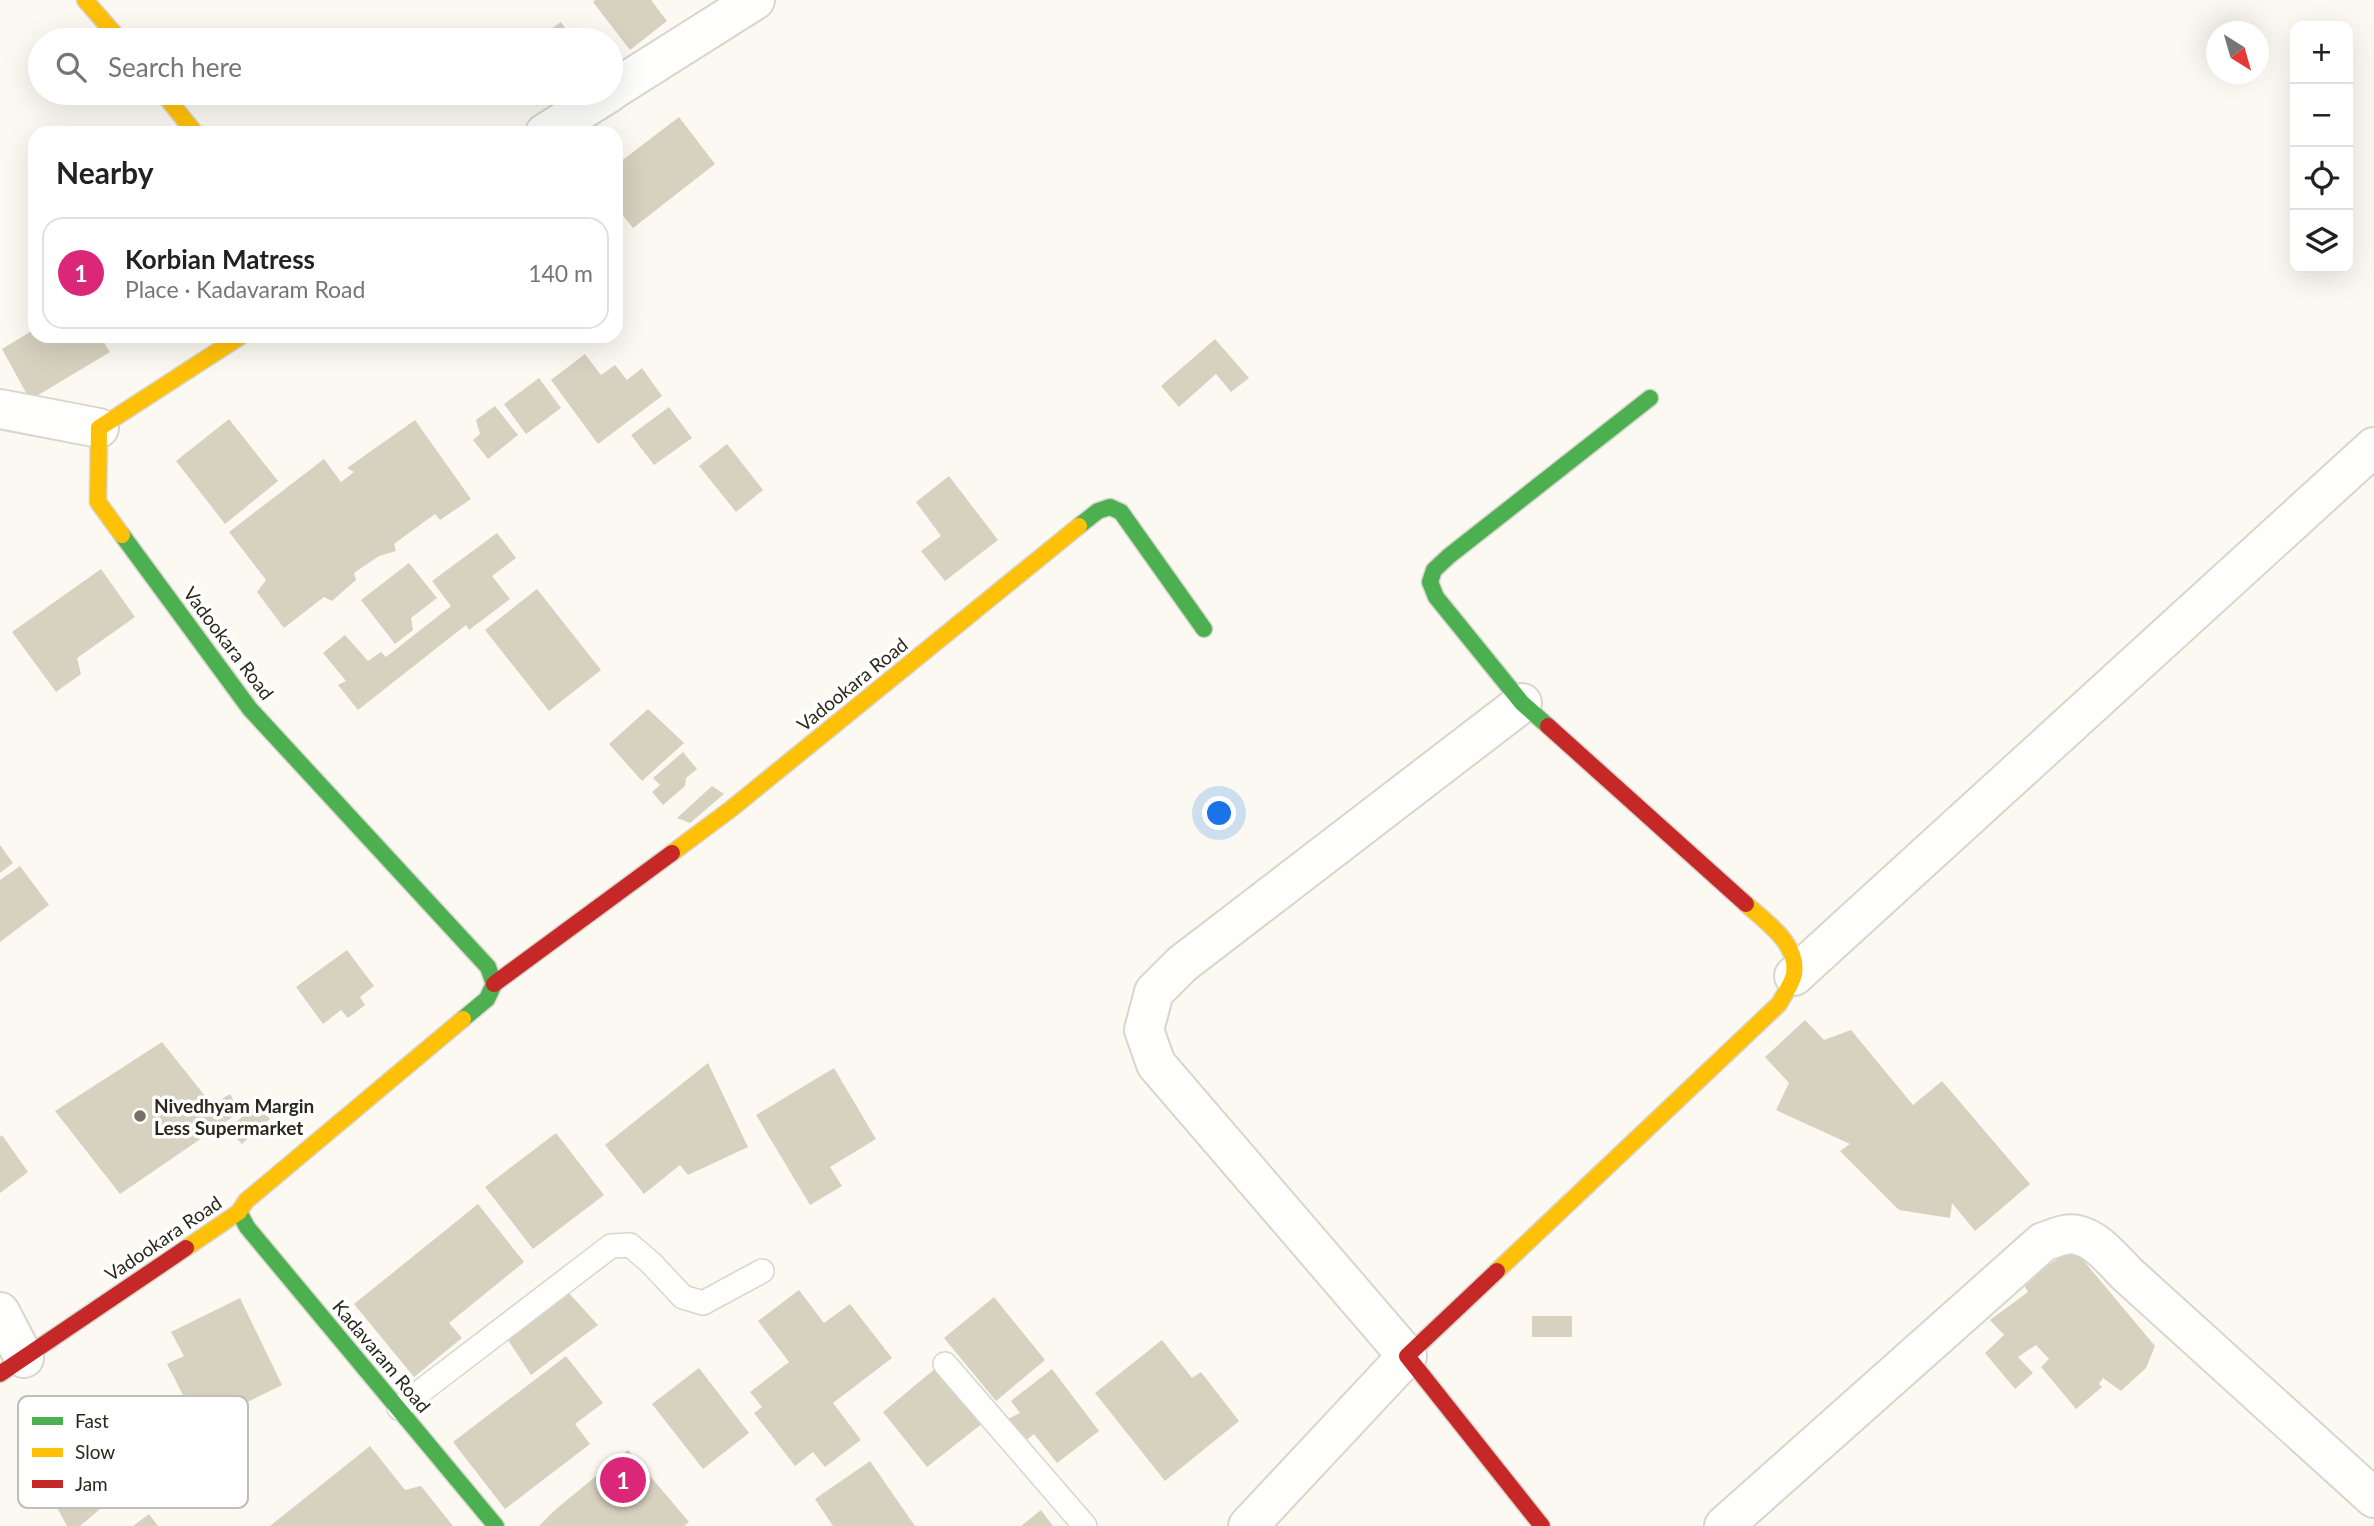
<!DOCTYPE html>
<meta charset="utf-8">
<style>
body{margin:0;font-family:Lato,sans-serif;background:#f6f6f6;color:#222}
.controls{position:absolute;right:21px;top:21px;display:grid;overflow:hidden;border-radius:14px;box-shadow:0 7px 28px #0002}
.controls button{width:63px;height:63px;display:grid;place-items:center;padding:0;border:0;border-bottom:2px solid #e0e0e0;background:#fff;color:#222;font:35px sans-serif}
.compass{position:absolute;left:2206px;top:21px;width:63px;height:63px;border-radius:50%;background:#fff;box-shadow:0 7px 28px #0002;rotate:143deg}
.you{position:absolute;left:1220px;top:814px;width:24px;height:24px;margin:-18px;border:5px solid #fff;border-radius:50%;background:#1a73e8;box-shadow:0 0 0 10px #1a73e833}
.badge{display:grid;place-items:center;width:46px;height:46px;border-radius:50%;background:#db2777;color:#fff;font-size:23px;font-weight:700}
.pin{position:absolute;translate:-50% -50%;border:4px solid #fff;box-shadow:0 2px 7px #0006}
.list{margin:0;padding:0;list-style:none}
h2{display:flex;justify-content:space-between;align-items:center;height:91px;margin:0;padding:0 28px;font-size:30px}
h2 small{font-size:23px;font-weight:400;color:#767676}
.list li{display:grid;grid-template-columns:46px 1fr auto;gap:21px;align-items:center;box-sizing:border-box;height:112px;margin:0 14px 14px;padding:0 14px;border:2px solid #e0e0e0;border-radius:21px}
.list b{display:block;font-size:26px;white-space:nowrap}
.list p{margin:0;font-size:23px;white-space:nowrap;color:#767676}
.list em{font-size:23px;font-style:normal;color:#767676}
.icon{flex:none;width:38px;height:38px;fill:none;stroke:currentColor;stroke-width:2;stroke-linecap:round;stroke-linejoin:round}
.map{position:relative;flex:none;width:2374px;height:1526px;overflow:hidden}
.search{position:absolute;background:#fff;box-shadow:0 7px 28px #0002;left:28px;top:28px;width:595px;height:77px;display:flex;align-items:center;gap:18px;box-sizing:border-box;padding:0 24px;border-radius:38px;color:#767676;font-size:26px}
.panel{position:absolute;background:#fff;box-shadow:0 7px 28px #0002;left:28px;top:126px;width:595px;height:217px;border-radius:21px}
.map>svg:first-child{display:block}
</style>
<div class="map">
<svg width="2374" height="1526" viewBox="0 0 2374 1526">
<rect width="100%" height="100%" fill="#fbf9f2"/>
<path fill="#d7d1bf" d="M595 0H651L667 21 630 50 593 2Z
M561 22 573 40H535Z
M528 93H555L537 106Z
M679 117 715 164 633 228 616 207V165Z
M35 329V336H100L110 352 30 400 2 349Z
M1215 339 1249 378 1231 392 1216 374 1179 407 1161 386Z
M585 354 601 375 615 365 627 380 642 368 662 396 598 444 551 380Z
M539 378 561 408 526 434 504 404Z
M495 406 518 435 488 459 473 440 480 434 476 420Z
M669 407 692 438 654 465 631 435Z
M229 419 278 481 225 524 176 461Z
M415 420 471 499 440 520 435 514 394 544 396 551 379 556 354 573 356 580 332 601 324 597 284 628 257 592 266 580 229 532 324 459 341 482 354 472 347 468Z
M727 444 763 490 736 512 699 466Z
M949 476 998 540 945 581 921 551 941 536 916 502Z
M497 533 516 558 492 576 510 599 469 630 466 625 358 710 338 685 346 681 323 653 345 635 368 661 381 652 386 657 451 606 432 581Z
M409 563 437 598 411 618 413 630 395 644 361 600Z
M101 569 135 617 77 658 81 674 56 692 12 632Z
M537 589 601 670 549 711 485 630Z
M648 709 684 743 642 781 609 744Z
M683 752 697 769 686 778 685 786 663 805 652 792 660 785 653 778Z
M712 786 724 794 690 823 677 818Z
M0 845 13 863 0 873Z
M20 866 49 905 0 942V880Z
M347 950 374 986 360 997 365 1005 348 1018 341 1010 323 1024 296 987Z
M1805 1020 1824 1040 1851 1030 1913 1105 1942 1081 2030 1184 1975 1231 1952 1203 1950 1218 1899 1210 1840 1151 1850 1144 1776 1110 1789 1083 1765 1057Z
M162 1042 225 1121 215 1103 230 1094 240 1112 120 1194 55 1111Z
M708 1063 748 1147 688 1175 680 1165 644 1194 605 1145Z
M834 1068 876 1139 830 1167 842 1186 810 1205 756 1115Z
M257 1104 270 1119 242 1144 228 1129Z
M556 1133 604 1195 533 1249 485 1187Z
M2 1135 28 1172 0 1193V1137Z
M478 1204 524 1262 449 1323 462 1338 414 1377 354 1304Z
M2073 1248 2155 1346 2146 1368 2121 1391 2103 1378 2099 1384 2102 1387 2076 1409 2041 1367 2049 1359 2036 1345 2018 1357 2033 1373 2015 1389 1985 1353 2004 1335 1990 1320 2028 1292 2023 1283Z
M799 1290 824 1323 850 1304 892 1358 833 1403 861 1440 825 1467 813 1452 795 1466 754 1413 762 1407 750 1392 789 1362 758 1321Z
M567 1291 598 1325 531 1375 508 1340Z
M994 1297 1045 1360 996 1401 944 1338Z
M240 1298 282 1385 199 1426 167 1364 184 1356 171 1332Z
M1532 1316H1572V1337H1532Z
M1162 1340 1192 1378 1201 1372 1239 1421 1165 1481 1095 1393Z
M566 1356 603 1403 575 1424 590 1444 505 1509 453 1442Z
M699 1368 749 1433 703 1469 652 1404Z
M936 1368 983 1423 927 1467 883 1412Z
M1052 1369 1099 1431 1057 1463 1034 1434 1025 1441 1008 1419 1020 1413 1011 1401Z
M68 1417 97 1465 57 1500 105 1466 125 1488 80 1526H67L54 1502 19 1457Z
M370 1446 405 1490 421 1486 453 1526H270Z
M628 1450 689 1522 684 1526H539L556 1509Z
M870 1461 915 1526H833L815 1499Z
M1041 1510 1053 1526H1021Z
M149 1514 158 1526H133Z"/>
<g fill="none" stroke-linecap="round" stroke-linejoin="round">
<defs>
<path id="lane" d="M945 1364 1085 1526
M399 1408 611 1246 630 1245 651 1263 683 1297 703 1303 762 1271"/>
<path id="street" d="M611 91 755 0
M545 133 609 93
M0 409 99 428
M1794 976 2374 447
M0 1312 24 1358
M1248 1526 1407 1356 1156 1064 1144 1030 1154 992 1182 964 1522 703
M1724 1526 2043 1242C2053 1239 2066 1232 2077 1235 2097 1239 2113 1260 2127 1274L2374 1498"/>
<path id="fast" d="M1079 526 1098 511 1110 507 1121 512 1204 629
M122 535 250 709 488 967 494 984 487 999 463 1019
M1548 726 1522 703 1436 597 1430 582 1434 570 1449 556 1650 398
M239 1212 247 1227 496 1526"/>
<path id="slow" d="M85 0 120 40
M163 93 195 133
M122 535 98 502 99 428 241 336
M672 853 731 809 1079 526
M186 1248 239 1212 246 1201 463 1019
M1497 1271 1779 1004C1784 995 1792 984 1794 974 1799 944 1766 922 1746 904"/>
<path id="jam" d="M1548 726 1746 904
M494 984 672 853
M1497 1271 1407 1356 1542 1526
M0 1374 186 1248"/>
</defs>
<use href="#lane" stroke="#d8d6cc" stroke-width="26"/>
<use href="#street" stroke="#d8d6cc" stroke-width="42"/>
<use href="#fast" stroke="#d8d6cc" stroke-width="19"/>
<use href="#slow" stroke="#d8d6cc" stroke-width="19"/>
<use href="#jam" stroke="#d8d6cc" stroke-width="19"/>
<use href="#lane" stroke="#fefefd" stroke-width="23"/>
<use href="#street" stroke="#fefefd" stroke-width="38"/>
<use href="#fast" stroke="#4caf50" stroke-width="16"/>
<use href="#slow" stroke="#ffc107" stroke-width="16"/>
<use href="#jam" stroke="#c62828" stroke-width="16"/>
</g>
<circle fill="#747167" stroke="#fff" stroke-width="2.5" cx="140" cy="1116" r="7"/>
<g text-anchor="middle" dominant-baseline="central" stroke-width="7" stroke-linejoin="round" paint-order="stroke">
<g font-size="19" fill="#2c281c" stroke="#fff">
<text transform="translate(229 643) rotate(53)">Vadookara Road</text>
<text transform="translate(852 684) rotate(-39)">Vadookara Road</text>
<text transform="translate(163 1238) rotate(-34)">Vadookara Road</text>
<text transform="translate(382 1356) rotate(50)">Kadavaram Road</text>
</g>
<g font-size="19" font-weight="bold" fill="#2c281c" stroke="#fff" text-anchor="start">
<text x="154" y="1105">Nivedhyam Margin<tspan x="154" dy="22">Less Supermarket</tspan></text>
</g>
</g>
<rect x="18" y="1396" width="230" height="112" rx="10" fill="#fff" stroke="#c0bebb" stroke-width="2"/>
<rect x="32" y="1417" width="31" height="8" fill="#4caf50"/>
<rect x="32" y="1448" width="31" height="9" fill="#ffc107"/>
<rect x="32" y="1480" width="31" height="8" fill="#c62828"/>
<g font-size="19" fill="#2c281c">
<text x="75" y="1428">Fast</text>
<text x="75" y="1459">Slow</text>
<text x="75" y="1491">Jam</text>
</g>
</svg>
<div class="controls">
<button>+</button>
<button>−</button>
<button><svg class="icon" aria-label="locate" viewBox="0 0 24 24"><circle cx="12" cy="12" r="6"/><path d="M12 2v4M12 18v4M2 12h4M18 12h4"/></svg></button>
<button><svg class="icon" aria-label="layers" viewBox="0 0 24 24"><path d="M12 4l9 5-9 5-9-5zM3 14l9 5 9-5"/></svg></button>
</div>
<svg class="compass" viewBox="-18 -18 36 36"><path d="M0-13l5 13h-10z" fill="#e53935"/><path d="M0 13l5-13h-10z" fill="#767676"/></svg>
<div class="you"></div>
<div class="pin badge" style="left:623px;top:1480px">1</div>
<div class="search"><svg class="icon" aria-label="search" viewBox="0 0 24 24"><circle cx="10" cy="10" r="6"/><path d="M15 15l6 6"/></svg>Search here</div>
<section class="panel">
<h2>Nearby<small></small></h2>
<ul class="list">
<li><span class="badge">1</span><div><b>Korbian Matress</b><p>Place · Kadavaram Road</p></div><em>140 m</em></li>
</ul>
</section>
</div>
